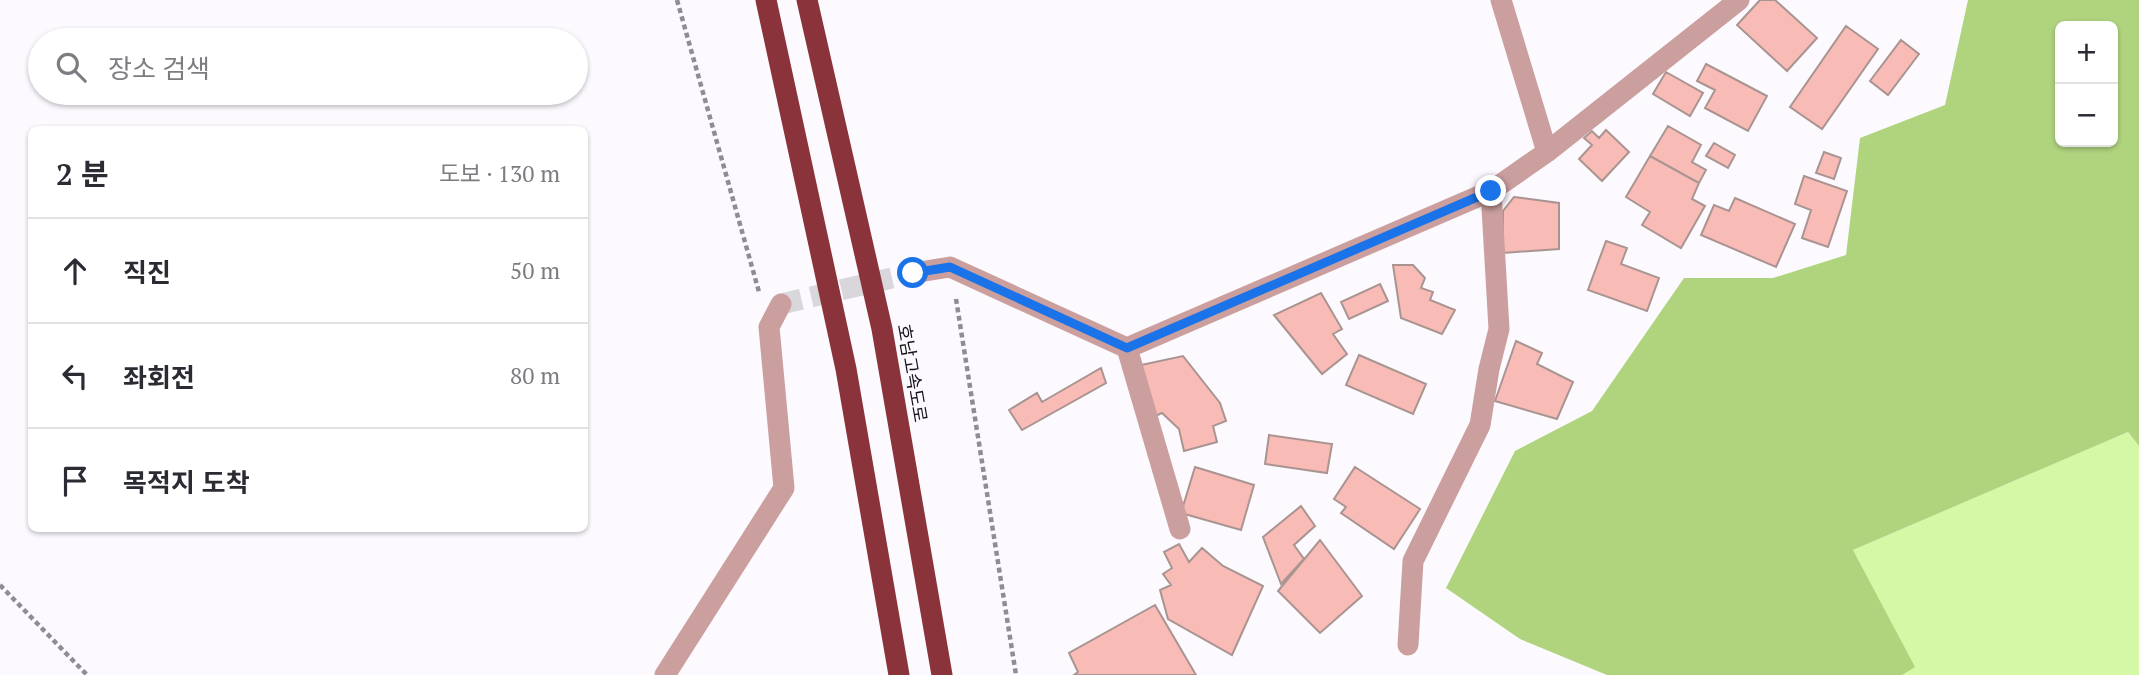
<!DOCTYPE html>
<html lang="ko">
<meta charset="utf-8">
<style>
body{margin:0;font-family:"PT Serif","Noto Sans KR",serif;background:#f7f7f7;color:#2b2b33}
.controls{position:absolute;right:21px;top:21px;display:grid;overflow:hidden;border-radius:10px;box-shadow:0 2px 5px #0004}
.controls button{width:63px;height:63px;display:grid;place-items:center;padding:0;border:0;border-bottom:2px solid #e1e1e2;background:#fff;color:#2b2b33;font:35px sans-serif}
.stop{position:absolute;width:21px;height:21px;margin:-16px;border:5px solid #1a73e8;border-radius:50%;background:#fff}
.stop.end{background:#1a73e8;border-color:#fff;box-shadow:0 2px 7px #0008}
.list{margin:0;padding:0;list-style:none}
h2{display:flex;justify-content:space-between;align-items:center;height:91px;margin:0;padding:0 28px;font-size:30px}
h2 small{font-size:23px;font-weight:400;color:#7c7c81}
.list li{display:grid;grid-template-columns:46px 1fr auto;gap:21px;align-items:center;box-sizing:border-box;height:105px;padding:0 28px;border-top:2px solid #e1e1e2}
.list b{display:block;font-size:26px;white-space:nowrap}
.list em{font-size:23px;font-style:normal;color:#7c7c81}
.icon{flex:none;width:38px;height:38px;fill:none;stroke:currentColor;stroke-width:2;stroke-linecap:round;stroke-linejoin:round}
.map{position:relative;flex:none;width:2139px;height:675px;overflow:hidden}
.search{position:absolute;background:#fff;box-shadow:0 2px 5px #0004;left:28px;top:28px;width:560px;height:77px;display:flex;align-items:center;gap:18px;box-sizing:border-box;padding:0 24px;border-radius:38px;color:#7c7c81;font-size:26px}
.panel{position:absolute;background:#fff;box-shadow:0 2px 5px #0004;left:28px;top:126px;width:560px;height:406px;border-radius:10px}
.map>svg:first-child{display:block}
</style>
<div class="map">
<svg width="2139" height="675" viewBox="0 0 2139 675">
<rect width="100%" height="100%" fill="#fcfafe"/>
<path fill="#d5f8a7" d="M2128 432 2139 446V675H1902L1914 667 1853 550Z"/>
<path fill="#b0d47e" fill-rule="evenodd" d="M1968 0H2139V446L2128 432 1853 550 1915 667 1902 675H1607L1520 639 1446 588 1515 451 1592 411 1684 278H1773L1846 255 1860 138 1945 105ZM2060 26H2113V142H2060Z"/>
<path fill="#f8bbb5" stroke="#aa9491" stroke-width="2" d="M1760 0H1775L1817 38 1787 71 1737 25Z
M1846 26 1878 49 1822 129 1790 107Z
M1901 40 1919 54 1888 95 1870 81Z
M1706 64 1767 96 1748 131 1705 108 1715 90 1697 81Z
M1666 72 1703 93 1690 116 1653 94Z
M1668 126 1701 145 1692 162 1706 170 1699 183 1650 156Z
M1606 130 1629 152 1602 181 1579 159 1592 145 1584 138 1592 131 1599 138Z
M1714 143 1735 155 1728 168 1706 156Z
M1824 152 1841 158 1834 179 1816 173Z
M1650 156 1699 183 1692 199 1705 206 1681 248 1642 225 1650 212 1626 197Z
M1804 176 1847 191 1828 247 1802 238 1811 210 1795 204Z
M1514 197 1559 203V249L1503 253V211Z
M1735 198 1795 224 1776 267 1701 235 1714 205 1729 211Z
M1606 241 1627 248 1621 264 1659 278 1647 311 1588 290Z
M1393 265H1413L1425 278 1421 288 1433 292 1430 300 1455 310 1442 334 1401 318Z
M1380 284 1388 301 1349 319 1341 302Z
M1321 293 1342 329 1333 334 1347 354 1322 374 1274 315Z
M1516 341 1542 353 1537 364 1573 382 1557 419 1495 401Z
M1359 355 1426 384 1413 414 1346 385Z
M1183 356 1220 403 1226 421 1213 426 1217 442 1184 451 1179 429 1162 413 1153 417 1141 365Z
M1101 368 1106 383 1022 430 1009 410 1037 393 1042 402Z
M1269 435 1332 444 1327 473 1265 464Z
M1195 467 1254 485 1241 530 1181 513Z
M1355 467 1420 509 1394 549 1341 513 1346 507 1334 499Z
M1301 506 1315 526 1294 545 1304 559 1281 584 1263 537Z
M1320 540 1362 596 1320 633 1278 591Z
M1179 544 1189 562 1202 548 1223 566 1263 586 1232 655 1168 619 1160 590 1171 585 1163 574 1172 568 1164 552Z
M1155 605 1196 675H1074L1078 672 1069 653Z"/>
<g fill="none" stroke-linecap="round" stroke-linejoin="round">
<path stroke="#d9d7dc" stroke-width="21" stroke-dasharray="21 10" stroke-linecap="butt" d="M781 304 913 273"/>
<path stroke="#8f8d92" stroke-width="4.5" stroke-dasharray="5 3.5" stroke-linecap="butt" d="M677 0 759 292
M956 299 1016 675
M0 585 87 675"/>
<path stroke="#cc9f9f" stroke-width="21" d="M1501 0 1547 152
M913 273 950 267 1127 348 1491 191 1547 152 1739 0
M1127 348 1180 529
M1408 645 1413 561 1480 425 1489 369 1499 329 1491 191
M665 675 784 488 769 327 781 304"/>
<path stroke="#8b333a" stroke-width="21" d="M766 0 846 369 899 675
M807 0 882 329 942 675"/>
</g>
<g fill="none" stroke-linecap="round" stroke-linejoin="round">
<path stroke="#1a73e8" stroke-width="9" d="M913 273 950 267 1127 348 1491 191"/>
</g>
<g text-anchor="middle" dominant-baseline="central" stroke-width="5" stroke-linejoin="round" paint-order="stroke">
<g font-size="18" fill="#151218" stroke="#fcfafe">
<text transform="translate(913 373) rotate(80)">호남고속도로</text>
</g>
</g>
</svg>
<div class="controls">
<button>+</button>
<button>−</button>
</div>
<div class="stop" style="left:913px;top:273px"></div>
<div class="stop end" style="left:1491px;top:191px"></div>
<div class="search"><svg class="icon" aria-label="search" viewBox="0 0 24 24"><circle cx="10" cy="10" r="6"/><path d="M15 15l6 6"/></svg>장소 검색</div>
<section class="panel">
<h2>2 분<small>도보 · 130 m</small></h2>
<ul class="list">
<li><svg class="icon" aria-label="ahead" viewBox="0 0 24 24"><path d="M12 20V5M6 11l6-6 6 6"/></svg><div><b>직진</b></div><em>50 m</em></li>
<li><svg class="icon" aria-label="left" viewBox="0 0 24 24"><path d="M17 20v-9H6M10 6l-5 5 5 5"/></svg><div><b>좌회전</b></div><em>80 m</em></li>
<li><svg class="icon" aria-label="arrive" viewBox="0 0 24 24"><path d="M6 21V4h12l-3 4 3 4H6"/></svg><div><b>목적지 도착</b></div></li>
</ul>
</section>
</div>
